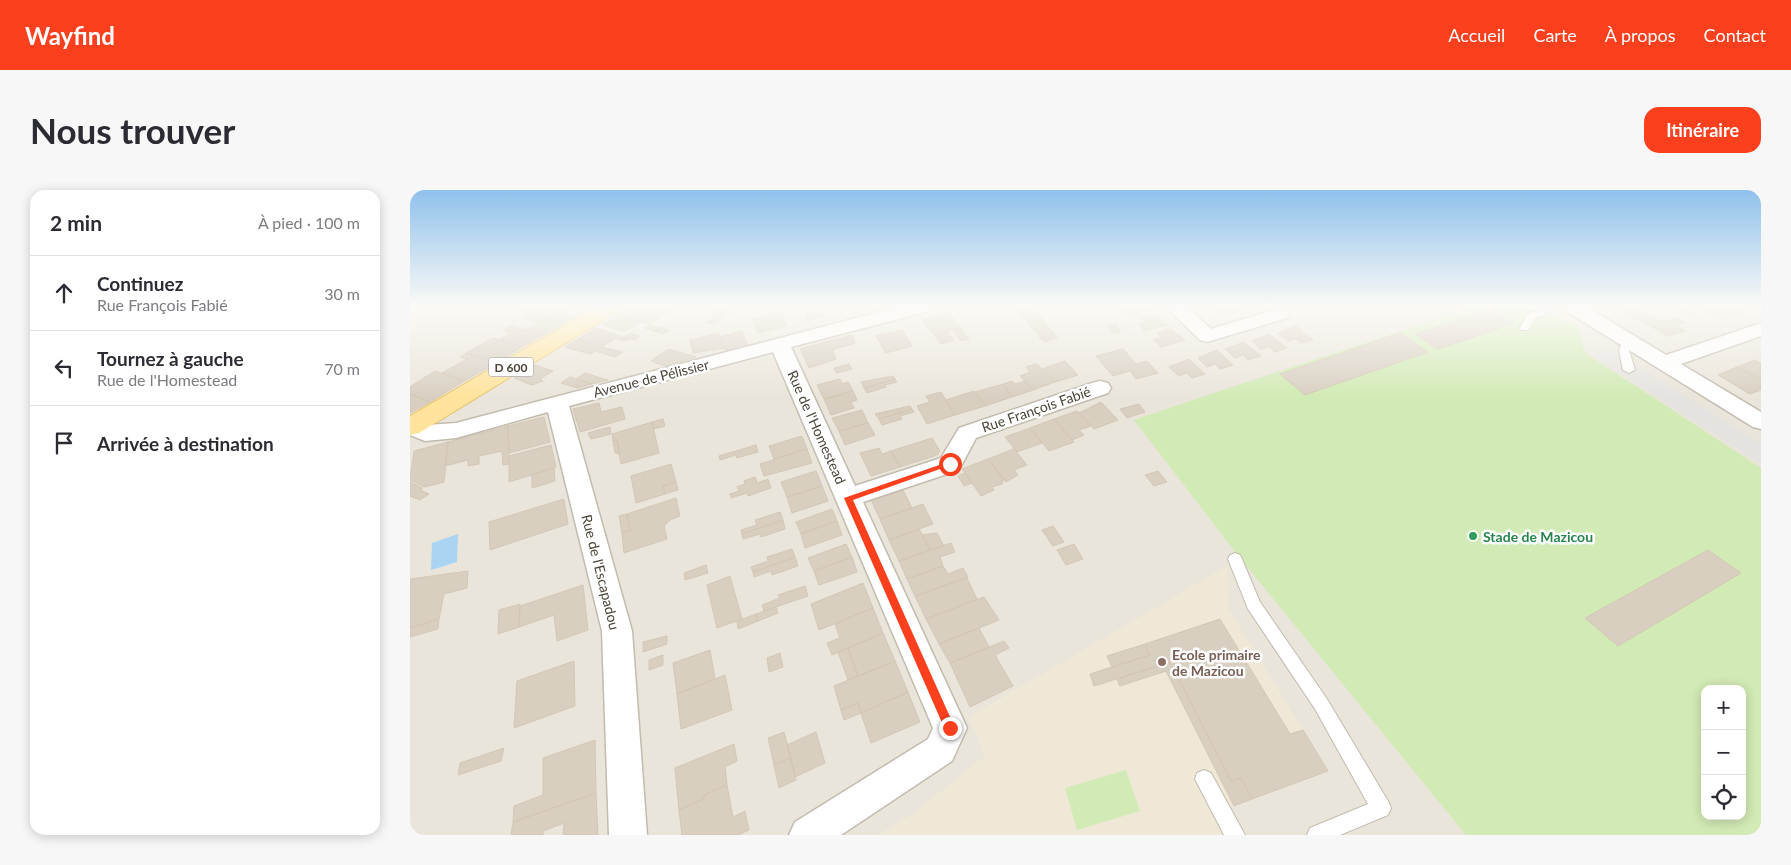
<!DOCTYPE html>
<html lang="fr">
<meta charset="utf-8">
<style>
body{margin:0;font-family:Lato,sans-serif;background:#f7f7f7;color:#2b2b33}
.controls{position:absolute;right:15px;bottom:15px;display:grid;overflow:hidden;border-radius:10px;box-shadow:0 2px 12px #0003}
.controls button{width:45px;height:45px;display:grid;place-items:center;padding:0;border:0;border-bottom:1px solid #e1e1e2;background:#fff;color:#2b2b33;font:25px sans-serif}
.stop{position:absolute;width:15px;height:15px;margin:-11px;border:4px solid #fc3f1d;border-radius:50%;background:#fff}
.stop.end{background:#fc3f1d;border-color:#fff;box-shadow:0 1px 5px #0008}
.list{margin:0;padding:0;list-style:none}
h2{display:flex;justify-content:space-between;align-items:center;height:65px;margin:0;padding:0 20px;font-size:21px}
h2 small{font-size:16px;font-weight:400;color:#7c7c81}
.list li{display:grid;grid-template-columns:32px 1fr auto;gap:15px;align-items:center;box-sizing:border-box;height:75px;padding:0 20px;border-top:1px solid #e1e1e2}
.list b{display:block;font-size:19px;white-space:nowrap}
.list p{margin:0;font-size:16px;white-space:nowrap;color:#7c7c81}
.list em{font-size:16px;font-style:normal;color:#7c7c81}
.icon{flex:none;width:28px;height:28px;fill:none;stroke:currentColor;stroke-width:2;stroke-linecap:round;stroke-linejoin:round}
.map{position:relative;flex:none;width:1351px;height:645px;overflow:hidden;border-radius:15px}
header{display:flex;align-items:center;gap:30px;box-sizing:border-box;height:70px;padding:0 25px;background:#fc3f1d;color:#fff}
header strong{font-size:24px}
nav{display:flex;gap:28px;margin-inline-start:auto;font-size:18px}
.intro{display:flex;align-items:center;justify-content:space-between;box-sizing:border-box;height:120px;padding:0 30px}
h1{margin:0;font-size:35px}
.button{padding:12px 22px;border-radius:15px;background:#fc3f1d;color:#fff;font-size:18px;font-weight:700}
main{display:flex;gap:30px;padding:0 30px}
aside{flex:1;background:#fff;border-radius:15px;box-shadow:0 2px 12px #0003}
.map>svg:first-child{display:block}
</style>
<header>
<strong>Wayfind</strong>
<nav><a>Accueil</a><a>Carte</a><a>À propos</a><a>Contact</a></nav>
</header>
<div class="intro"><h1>Nous trouver</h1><a class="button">Itinéraire</a></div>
<main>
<aside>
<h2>2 min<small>À pied · 100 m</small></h2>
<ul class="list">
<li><svg class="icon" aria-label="ahead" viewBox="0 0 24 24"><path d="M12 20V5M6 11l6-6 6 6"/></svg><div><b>Continuez</b><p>Rue François Fabié</p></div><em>30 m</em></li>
<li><svg class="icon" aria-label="left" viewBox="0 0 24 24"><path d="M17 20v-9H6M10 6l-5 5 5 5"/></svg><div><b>Tournez à gauche</b><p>Rue de l'Homestead</p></div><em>70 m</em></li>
<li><svg class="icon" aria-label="arrive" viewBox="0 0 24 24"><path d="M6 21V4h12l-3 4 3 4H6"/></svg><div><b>Arrivée à destination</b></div></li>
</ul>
</aside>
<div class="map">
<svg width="1351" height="645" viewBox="0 0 1351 645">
<rect width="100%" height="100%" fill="#f6f3ec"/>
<path fill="#eae5da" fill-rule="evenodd" d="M0 117H1351V645H0ZM1295 499H1332V626H1295Z"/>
<path fill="#efe8d6" d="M817 376 818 418 918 581 812 621 815 645H468L504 623 575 566 559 527Z"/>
<path fill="#d2eab5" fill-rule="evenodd" d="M1061 117H1116L1158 131 1170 139 1174 162 1351 278V645H1056L829 367 724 230ZM1295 499H1332V626H1295Z
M716 580 730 621 667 640 655 598Z"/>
<path fill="#e5e3e0" d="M1200 159 1351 254V274L1181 165Z"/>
<path fill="#a9d4f2" d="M48 344 47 372 21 380 22 353Z"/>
<path fill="#d8cfc1" stroke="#d3c7b4" d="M101 117 125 119 128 117H165L152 125 162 128 153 133Z
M220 117H265L257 123 248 120 230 132 207 125Z
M309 117H326L316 125 303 122Z
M604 117H622L627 122 613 127Z
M740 117 742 120 719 126 712 119Z
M802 117H826L830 121 811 125Z
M1226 117 1251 132 1267 128 1275 133 1266 135 1276 141 1257 146 1229 129H1225L1211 121Z
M1274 117 1285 124 1277 125 1264 118Z
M1288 117H1323L1334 123 1311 129Z
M1080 119 1103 133 1050 152 1027 137Z
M248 120 257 123 239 134 230 132Z
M117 122 127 125 119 130 109 127Z
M370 122 377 136 348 143 343 129Z
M627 122 630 126 617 130 613 126Z
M309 123 316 125 304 134 295 133Z
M396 123H412L413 127 396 130Z
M539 123 546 132 551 138 538 141 525 126Z
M745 124 758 135 734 141 728 134 735 132 731 128Z
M127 125 153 133 133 145 116 140 128 133 119 130Z
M207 125 230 132 214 141 192 135Z
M525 126 538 141 525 146 512 130Z
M630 126 633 130 620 135 617 130Z
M633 130 637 135 623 139 620 135Z
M705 134 711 141 703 143 697 136Z
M101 135 116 140 133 145 112 157 89 150 101 143 93 140Z
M240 135 250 137 244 141 234 138Z
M637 135 640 139 627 143 623 139Z
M886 136 903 150 891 153 886 149 878 151 868 143Z
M250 137 260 140 253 144 244 141Z
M1027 137 1050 152 1027 159 1005 144Z
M186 138 214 147 221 149 213 151 206 148 192 157 168 149Z
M551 138 559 149 551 151 543 140Z
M640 139 644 144 630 148 627 143Z
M761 139 775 150 751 157 744 150 751 147 747 143Z
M492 140 502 156 476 163 466 146Z
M332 141 337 154 315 160 310 147Z
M537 141 544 150 531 154 525 146Z
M221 143 230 146 225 150 214 147Z
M309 143 314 158 283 163 280 150Z
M990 143 1018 162 895 205 870 184Z
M644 144 647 148 634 152 630 148Z
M859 144 877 158 865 162 859 157 851 159 842 151Z
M442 145 445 153 422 160 426 169 399 178 390 159Z
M83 148 89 150 77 157 70 155Z
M168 149 192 157 213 162 205 167 185 161 180 164 155 157Z
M89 150 112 157 86 173 56 163 70 155 77 157Z
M834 152 851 166 838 170 833 165 825 168 815 159Z
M258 159 286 167 255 176 241 171Z
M713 159 726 174 737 171 748 183 726 189 720 181 703 186 686 166Z
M807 160 823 175 810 179 805 174 797 177 788 168Z
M56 163 86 173 54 191 32 183 57 169 50 167Z
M779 169 795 184 782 188 777 183 769 186 759 177Z
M1345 170 1351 173V190L1327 177Z
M655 171 668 185 645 192 632 179Z
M439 174 442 179 426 183 424 178Z
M627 174 645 192 623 200 610 186 620 182 616 177Z
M125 175 143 181 130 189 133 191 122 195 104 188Z
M1327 177 1351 190V200L1340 204 1308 185Z
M25 181 54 191 20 212 0 204V197Z
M175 183 198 190 182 194 166 189Z
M483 186 485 189 454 198 451 192Z
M160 187 166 189 182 194 167 198 151 193Z
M430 189 432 194 438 192 443 201 414 209 407 195Z
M485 189 487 192 475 195 476 197 457 203 454 198Z
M602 191 605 194 615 191 623 200 602 207 593 194Z
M593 194 602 207 575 216 565 202Z
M443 201 447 210 441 212 444 218 421 225 414 209Z
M564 201 575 216 545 225 536 210Z
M531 202 545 225 517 234 507 216 520 212 516 206Z
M0 204 20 212 0 223Z
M691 212 708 230 684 239 669 223Z
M189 213 191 222 212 217 215 229 170 242 163 219Z
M729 214 735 222 717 228 710 219Z
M500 216 502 219 469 229 465 224Z
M502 219 504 222 490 226 492 229 472 235 469 229Z
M452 220 458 233 429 241 422 228Z
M667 221 681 236 669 240 674 245 662 250 644 229Z
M134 227 140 252 99 263 98 236Z
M253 229 255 236 244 239 242 232Z
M644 229 664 252 639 261 620 238Z
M242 232 249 263 211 274 207 250 203 251 202 244Z
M458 233 465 245 435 255 429 241Z
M98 236 99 274 93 275 92 261 69 266V274L58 276V270L35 276 38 252Z
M200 237 201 244 181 249 178 243Z
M620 238 632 253 607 262 595 247Z
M392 246 397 259 364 269 359 256Z
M522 248 530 261 527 265 490 277 481 261Z
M207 250 210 264 205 263 203 251Z
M38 252 34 292 15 297 0 290 4 261Z
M141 255 146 277 99 292V266Z
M346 255 348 262 327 268 326 265 310 270 309 266Z
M469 258 472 264 481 261 490 277 461 286 450 263Z
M397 259 402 273 354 286 350 274Z
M604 259 617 275 604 280 608 285 596 292 578 269Z
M578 269 594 289 592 294 582 297 584 300 571 306 552 279Z
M261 274 266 292 253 296 255 304 226 313 221 286Z
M144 278 145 291 122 298V285Z
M406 281 412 296 377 307 371 292Z
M748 281 757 292 744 296 735 285Z
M555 283 562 293 554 296 548 286Z
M345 287 347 293 358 289 361 298 338 306 337 303 321 308 320 304 329 301 327 297 335 294 334 291Z
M0 292 13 298 10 300 19 304 10 310 0 306Z
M266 292 268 300 255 304 253 296Z
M412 296 418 311 382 323 377 307Z
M493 300 502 318 470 329 461 310Z
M266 308 270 326 260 330 254 336 257 349 214 363 212 343 220 340 217 324Z
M154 309 158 334 80 360 79 332Z
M513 314 523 334 479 350 470 329Z
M422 319 427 331 391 344 386 332Z
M370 322 373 330 332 344 331 340 347 335 345 330Z
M217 324 220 340 212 343 209 326Z
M373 330 375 339 351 347 350 344 333 349 332 344Z
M427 331 432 345 395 358 391 344Z
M643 336 654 352 643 356 632 340Z
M509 339 520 360 489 371 479 350Z
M527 343 534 356 520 360 512 345Z
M541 353 545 362 530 367 533 376 497 389 489 371Z
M436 354 442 367 404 381 398 368Z
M664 354 673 369 656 375 647 360Z
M382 359 385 367 343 382 341 377 358 371 357 367Z
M1298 360 1331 383 1208 456 1175 428Z
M385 367 388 376 362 385 361 381 344 387 343 382Z
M442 367 447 382 409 395 404 381Z
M296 375 298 383 275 390 274 383Z
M533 376 538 384 553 378 558 387 505 406 497 389Z
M58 381 57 398 34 404 29 429 0 438V389Z
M320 386 332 429 307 438 297 395Z
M557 388 567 409 516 429 505 406Z
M453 393 463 418 409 440 401 414Z
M173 395 178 440 147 451 144 425 109 437 110 416Z
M395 396 398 406 354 421 352 415 370 408 368 405Z
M574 407 589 430 529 454 516 429Z
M110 414 109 437 88 444 89 420Z
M366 417 368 423 348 431 346 424Z
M463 418 473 443 422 465 417 453 430 448 425 434Z
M346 424 348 431 328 439 327 431Z
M29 429 28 439 0 447V438Z
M810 429 880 544 893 540 918 581 842 609 831 588 821 591 760 472 684 496 680 484 740 465 735 454Z
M569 438 579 457 540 473 529 454Z
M473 443 485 471 448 486 438 458Z
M257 446V454L233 462V452Z
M594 451 599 458 585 465 603 496 560 517 540 473Z
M735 454 740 465 702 477 697 466Z
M438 458 448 486 438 490 428 462Z
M300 460 305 489 267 504 263 473Z
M370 463 373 477 359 482 357 468Z
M253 465V475L239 480V470Z
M164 471 165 516 104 538 107 491Z
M485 471 498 502 451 523 448 513 431 520 424 496Z
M760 472 821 591 831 588 842 609 824 616 756 481 710 496 707 489Z
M315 485 322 520 271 539 267 504Z
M498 502 510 532 461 553 451 523Z
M448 513 451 523 434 530 431 520Z
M374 542 381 568 364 575 358 548Z
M406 542 415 573 385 587 377 555Z
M185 550 186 603 103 632 104 616 133 605V568Z
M324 554 327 571 315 577 317 595 294 605V609L269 620 265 578Z
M94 558 91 571 48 585 50 573Z
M381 568 386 590 369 598 364 575Z
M317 595 323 627 335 621 339 640 328 645H272L269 620 294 609V605Z
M186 603 188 645H153L154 633 133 641V645H101L103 632Z"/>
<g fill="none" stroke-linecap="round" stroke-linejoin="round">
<defs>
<path id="lane" d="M1132 117H1143L1136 125 1125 128 1119 140H1111L1110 138 1117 124 1128 121Z
M1218 148 1223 151 1219 160 1225 180 1219 183 1213 180 1209 160 1214 149Z
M825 363 830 365 832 369 850 412 917 509 978 611 981 618 978 625 930 645H897L900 638 958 614 905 519 838 419 818 369 820 365Z
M794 580 801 583 835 645H814L785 589 787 583Z"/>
<path id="street" d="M488 117H521L519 121 381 157 445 296 531 268 549 238 682 193 690 191 698 193 701 198 698 203 566 248 549 280 453 312 557 538 542 571 431 645H379L385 632 518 549 523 538 363 162 159 216 222 441 237 645H199L192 441 138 222 46 248 15 251 0 245V230L17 235 46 233Z
M756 117H777L801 139 870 118 877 120 880 124 877 128 797 152 790 150Z
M1154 117H1177L1256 165 1351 133V146L1271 174 1351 222V239L1343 237 1156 121Z"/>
<path id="primary" d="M186 117H211L208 121 9 243 0 245V226Z"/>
</defs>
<use href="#lane" stroke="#c2bbae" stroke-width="2"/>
<use href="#street" stroke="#c2bbae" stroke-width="3"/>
<use href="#primary" stroke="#e6c16a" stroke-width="2"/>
<use href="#lane" fill="#fff" fill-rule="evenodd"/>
<use href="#street" fill="#fff" fill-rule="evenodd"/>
<use href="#primary" fill="#ffe39c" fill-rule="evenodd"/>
</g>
<linearGradient id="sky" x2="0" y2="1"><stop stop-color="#8fc1ec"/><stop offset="0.56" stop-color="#fbfaf6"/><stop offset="1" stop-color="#fbfaf6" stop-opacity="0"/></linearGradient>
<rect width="1351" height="208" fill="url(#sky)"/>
<path fill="#fc3f1d" d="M538 272 544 274 443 310 545 538 540 543 536 542 434 308Z"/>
<circle fill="#2e9e5b" stroke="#fff" stroke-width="2" cx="1063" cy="346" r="5"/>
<circle fill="#8d6e63" stroke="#fff" stroke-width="2" cx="752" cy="472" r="5"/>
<g text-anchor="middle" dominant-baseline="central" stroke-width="5" stroke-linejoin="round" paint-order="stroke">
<rect fill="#fff" stroke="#817c74" stroke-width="1" x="78.5" y="167.5" width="45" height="19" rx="4"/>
<g font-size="12" font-weight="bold" fill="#4b4439">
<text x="101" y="177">D 600</text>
</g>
<g font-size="14" fill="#4b4439" stroke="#fff">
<text transform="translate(241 188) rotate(-14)">Avenue de Pélissier</text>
<text transform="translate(626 219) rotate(-19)">Rue François Fabié</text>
<text transform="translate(407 237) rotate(66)">Rue de l'Homestead</text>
<text transform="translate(191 382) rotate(76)">Rue de l'Escapadou</text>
</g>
<g font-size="14" font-weight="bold" fill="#27864d" stroke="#fff" text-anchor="start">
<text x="1073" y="346">Stade de Mazicou</text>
</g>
<g font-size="14" font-weight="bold" fill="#785e54" stroke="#fff" text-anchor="start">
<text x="762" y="464">Ecole primaire<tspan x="762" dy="16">de Mazicou</tspan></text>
</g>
</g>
</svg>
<div class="controls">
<button>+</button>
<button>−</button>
<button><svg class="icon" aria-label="locate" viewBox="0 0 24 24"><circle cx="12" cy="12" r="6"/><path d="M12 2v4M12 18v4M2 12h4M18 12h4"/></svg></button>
</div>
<div class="stop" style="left:540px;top:274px"></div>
<div class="stop end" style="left:540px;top:538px"></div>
</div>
</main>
